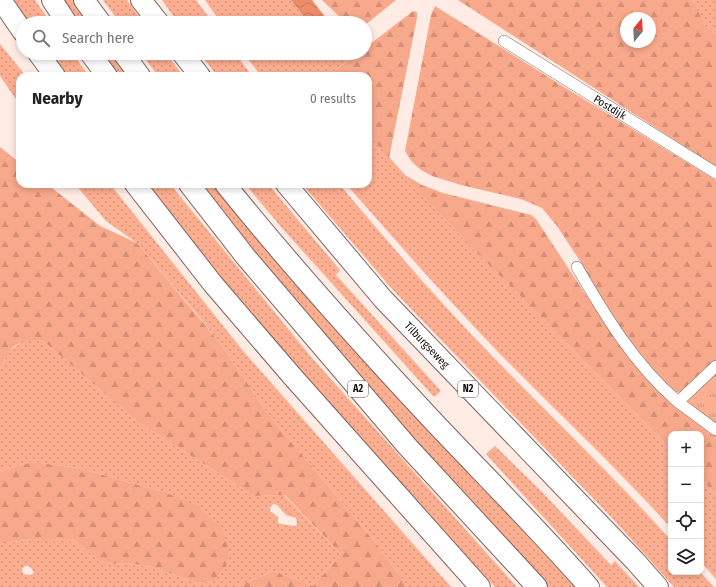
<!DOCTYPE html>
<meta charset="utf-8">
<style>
body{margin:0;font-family:"Fira Sans Condensed",sans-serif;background:#f2f2f2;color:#202124}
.controls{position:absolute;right:12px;bottom:12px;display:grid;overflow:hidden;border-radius:8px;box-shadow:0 2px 6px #0003}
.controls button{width:36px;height:36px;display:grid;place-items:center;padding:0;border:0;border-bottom:1px solid #e0e0e0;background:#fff;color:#202124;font:20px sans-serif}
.compass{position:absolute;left:620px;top:12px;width:36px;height:36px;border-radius:50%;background:#fff;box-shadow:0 2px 6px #0003;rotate:18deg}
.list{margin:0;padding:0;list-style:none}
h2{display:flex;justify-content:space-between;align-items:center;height:52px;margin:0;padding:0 16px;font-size:17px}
h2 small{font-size:13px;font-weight:400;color:#757577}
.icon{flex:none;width:22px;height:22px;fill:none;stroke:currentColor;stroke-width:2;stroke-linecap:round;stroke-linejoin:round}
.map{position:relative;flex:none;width:716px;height:587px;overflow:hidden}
.search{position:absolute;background:#fff;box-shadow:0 2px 6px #0003;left:16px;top:16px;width:356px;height:44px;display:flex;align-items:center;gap:10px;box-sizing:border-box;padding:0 14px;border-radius:22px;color:#757577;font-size:15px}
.panel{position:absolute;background:#fff;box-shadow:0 2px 6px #0003;left:16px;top:72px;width:356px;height:116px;border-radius:12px}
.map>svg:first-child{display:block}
</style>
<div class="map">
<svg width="716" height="587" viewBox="0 0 716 587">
<defs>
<pattern id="grass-dots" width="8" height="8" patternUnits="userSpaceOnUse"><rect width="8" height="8" fill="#fcae91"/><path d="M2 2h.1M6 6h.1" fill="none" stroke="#d7947c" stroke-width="1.8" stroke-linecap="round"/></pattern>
<pattern id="forest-firs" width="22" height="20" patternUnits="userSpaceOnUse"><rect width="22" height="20" fill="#f8a88b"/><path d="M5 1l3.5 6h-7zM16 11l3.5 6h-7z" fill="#d48f76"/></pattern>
<pattern id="park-tufts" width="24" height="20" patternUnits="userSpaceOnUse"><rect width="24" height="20" fill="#fcae91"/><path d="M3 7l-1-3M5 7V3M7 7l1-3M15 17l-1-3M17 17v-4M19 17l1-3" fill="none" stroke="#d7947c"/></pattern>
<pattern id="water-waves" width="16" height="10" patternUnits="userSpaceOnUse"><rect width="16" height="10" fill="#ed8c68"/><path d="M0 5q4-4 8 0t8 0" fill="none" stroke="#ca7759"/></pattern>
</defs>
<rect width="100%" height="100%" fill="#feebe4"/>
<path fill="url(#grass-dots)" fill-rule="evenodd" d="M11 0H35L51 23H27Z
M63 0H75L91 23H78Z
M103 0H127L144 23H120Z
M162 0H196L213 23H178Z
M205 0H291L309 23H221Z
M689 0H716V34L705 26Z
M0 44 26 76H20V105L0 76Z
M48 53H72L89 76H64Z
M100 53H113L130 76H117Z
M141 53H166L183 76H158Z
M200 53H235L252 76H217Z
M243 53H354L355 55 328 76H261Z
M368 133 443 218 671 449V528C616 467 556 411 499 353 446 298 396 241 346 184H368Z
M75 184H110L244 352 451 587H408L375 542 271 418 219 342 196 313 137 243 106 221Z
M143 184H170L312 358 517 587H495L471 562 297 371Z
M199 184H214L262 243 578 587H548C427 457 309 323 199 184Z
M245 184H268L340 270 336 275 441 391 434 397 282 228Z
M302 184H339C389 243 439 302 494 358 553 418 614 477 671 540V572H700L714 587H674L614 520 393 290Z
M24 340H42L138 422 254 496 284 495 341 554 313 586 274 571 237 587H0V544L31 539H72L100 561 113 564 127 563 152 567 197 583 214 581 226 567 164 492 78 468 32 462 0 471V368L8 352ZM273 504 277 505 286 515 296 518 297 523 296 526C292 526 282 524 278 523V517L270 511V508ZM25 566H29L34 572 31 575 23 574 22 569Z
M495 446 542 492 611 565 615 561 639 587H607L486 454Z
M701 479 716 495V579L701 562Z"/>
<path fill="url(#forest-firs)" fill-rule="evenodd" d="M322 0H396L365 25V23H346Z
M458 0H689L695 4 705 26 716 34V167ZM626 18H650V42H626Z
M435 6 564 87 716 180V361L681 393 672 391 627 343 580 261 557 226 542 208 521 199 461 185 432 176 421 170 412 162 405 151 431 15Z
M413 11 417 12V18L389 158 368 133V76H328L358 53H365V48Z
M0 147 20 163V184H47L100 226 137 243 219 342 271 418 375 542 408 587H237L274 571 313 586 341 554 285 495 254 496 138 422 42 340C16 339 11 346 0 368Z
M403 174 422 185 443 193 531 215 536 219 586 295 633 361 716 433V495L701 479V434H671V449L443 218Z
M32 462 78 468 164 492 198 506 221 528 229 550 226 567 214 581 197 583 152 567 127 563 113 564 100 561 72 539H31L0 544V471Z"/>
<path fill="url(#park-tufts)" d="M716 364V443L676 401Z"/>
<path fill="url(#water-waves)" d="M291 0H312L330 23H309Z"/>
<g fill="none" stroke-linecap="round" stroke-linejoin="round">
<defs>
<g id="street">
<path id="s1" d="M504 41 716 173"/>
<path d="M577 267C606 317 634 364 678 402"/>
<path d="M716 366 678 402 716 430"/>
</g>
<g id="highway">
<path d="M1 0 23 32"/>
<path d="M52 0 67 23"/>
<path d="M84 0 101 23"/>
<path d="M141 0 159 23"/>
<path d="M38 53 55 76"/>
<path d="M90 53 107 76"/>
<path d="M123 53 140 76"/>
<path d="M182 53 200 76"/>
<path d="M135 184 213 284 292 376 480 587"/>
<path d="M189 184 245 256 407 446 537 587"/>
<path d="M225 184C291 266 362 345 434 422 486 477 539 530 589 587"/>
<path id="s2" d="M286 184 383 299 635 561 658 587"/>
</g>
</defs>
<use href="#street" stroke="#7a655e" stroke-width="12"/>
<use href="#highway" stroke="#7a655e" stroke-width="22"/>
<use href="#street" stroke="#fff" stroke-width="11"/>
<use href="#highway" stroke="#fff" stroke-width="20"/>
</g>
<g text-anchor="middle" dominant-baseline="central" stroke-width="4" stroke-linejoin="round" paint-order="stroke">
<g fill="#fff" stroke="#585351" stroke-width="1">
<rect x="348" y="381" width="20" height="16" rx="3"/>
<rect x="458" y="381" width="20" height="16" rx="3"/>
</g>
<g font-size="10" font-weight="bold" fill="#110907">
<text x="358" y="389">A2</text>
<text x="468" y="389">N2</text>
</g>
<g font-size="11" fill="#110907" stroke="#fff">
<text stroke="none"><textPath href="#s1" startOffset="125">Postdijk</textPath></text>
<text stroke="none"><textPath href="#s2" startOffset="214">Tilburgseweg</textPath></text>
</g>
</g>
</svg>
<div class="controls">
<button>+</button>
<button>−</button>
<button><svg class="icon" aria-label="locate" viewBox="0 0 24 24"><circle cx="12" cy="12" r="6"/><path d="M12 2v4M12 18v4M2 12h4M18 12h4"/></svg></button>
<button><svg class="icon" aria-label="layers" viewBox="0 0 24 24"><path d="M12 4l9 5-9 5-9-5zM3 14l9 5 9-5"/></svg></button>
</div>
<svg class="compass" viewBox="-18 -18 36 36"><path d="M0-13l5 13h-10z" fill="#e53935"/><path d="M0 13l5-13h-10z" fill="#757577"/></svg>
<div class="search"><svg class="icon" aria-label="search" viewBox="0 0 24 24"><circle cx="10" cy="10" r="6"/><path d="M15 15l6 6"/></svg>Search here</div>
<section class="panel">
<h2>Nearby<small>0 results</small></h2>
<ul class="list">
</ul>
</section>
</div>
